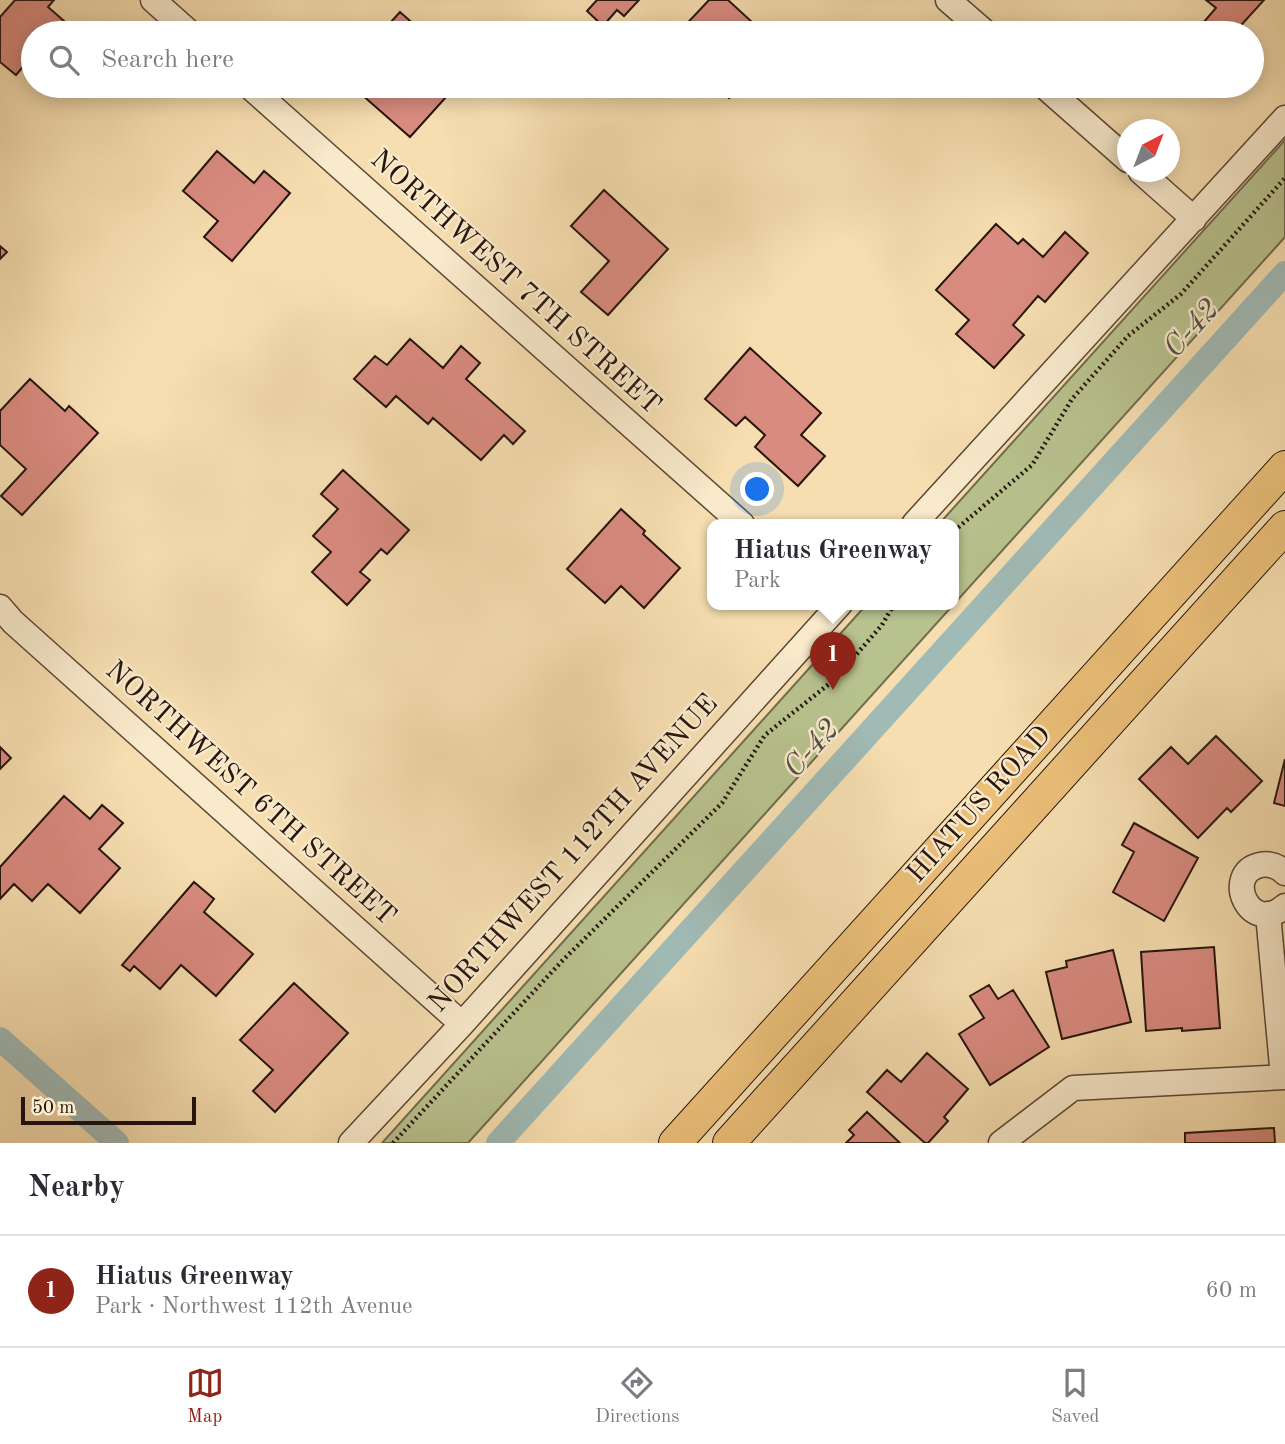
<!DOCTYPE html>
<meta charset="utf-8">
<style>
body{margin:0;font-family:"Old Standard TT",serif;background:#f2f2f3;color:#2b2b33}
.compass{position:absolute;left:1117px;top:119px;width:63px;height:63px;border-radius:50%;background:#fff;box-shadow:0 4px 18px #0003;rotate:42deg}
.scale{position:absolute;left:21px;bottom:18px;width:175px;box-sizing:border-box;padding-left:7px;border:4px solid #27150d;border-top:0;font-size:19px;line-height:24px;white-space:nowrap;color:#27150d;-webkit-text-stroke:5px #f9eacc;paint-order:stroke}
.you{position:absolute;left:758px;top:490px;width:24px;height:24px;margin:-18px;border:5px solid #fff;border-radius:50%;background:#1a73e8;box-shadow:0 0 0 10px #1a73e833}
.badge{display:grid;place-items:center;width:46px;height:46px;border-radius:50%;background:#8f2418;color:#fff;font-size:23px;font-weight:700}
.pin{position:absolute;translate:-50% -58px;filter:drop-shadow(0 2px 4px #0008)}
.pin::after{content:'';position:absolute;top:37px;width:24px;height:21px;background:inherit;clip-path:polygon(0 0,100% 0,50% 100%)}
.popup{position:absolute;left:707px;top:519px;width:252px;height:91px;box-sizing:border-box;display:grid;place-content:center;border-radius:14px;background:#fff;filter:drop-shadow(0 2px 5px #0005);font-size:23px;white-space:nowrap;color:#7c7c81}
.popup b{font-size:26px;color:#2b2b33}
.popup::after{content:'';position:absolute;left:50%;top:100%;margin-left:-14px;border:14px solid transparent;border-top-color:#fff}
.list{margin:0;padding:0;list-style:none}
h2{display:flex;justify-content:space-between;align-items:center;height:91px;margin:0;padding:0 28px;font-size:30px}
h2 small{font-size:23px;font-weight:400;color:#7c7c81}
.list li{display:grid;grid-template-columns:46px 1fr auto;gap:21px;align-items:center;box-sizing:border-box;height:112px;padding:0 28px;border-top:2px solid #e1e1e2}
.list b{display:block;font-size:26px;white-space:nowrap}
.list p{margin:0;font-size:23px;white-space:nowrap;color:#7c7c81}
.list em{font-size:23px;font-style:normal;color:#7c7c81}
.icon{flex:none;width:38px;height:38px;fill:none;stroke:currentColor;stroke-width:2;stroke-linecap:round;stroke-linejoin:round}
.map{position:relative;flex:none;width:1285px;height:1143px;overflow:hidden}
.search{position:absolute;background:#fff;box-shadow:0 4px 18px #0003;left:21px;right:21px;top:21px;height:77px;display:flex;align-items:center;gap:18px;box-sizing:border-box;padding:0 24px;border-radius:38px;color:#7c7c81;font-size:26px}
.sheet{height:203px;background:#fff}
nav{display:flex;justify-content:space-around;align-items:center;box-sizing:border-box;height:98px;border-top:2px solid #e1e1e2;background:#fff;font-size:19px;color:#7c7c81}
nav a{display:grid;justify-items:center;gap:4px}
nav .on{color:#8f2418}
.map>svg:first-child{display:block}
</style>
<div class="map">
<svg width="1285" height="1143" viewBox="0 0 1285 1143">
<rect width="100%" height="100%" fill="#f6deb0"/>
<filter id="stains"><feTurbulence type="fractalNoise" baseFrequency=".00286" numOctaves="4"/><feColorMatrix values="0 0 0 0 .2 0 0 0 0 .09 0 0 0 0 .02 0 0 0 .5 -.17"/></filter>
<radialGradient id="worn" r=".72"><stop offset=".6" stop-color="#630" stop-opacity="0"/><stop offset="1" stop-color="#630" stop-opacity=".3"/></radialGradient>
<path fill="#b8c28e" stroke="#706c4e" stroke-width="2" d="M1285 140V237L468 1143H382L867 604H954V524H939Z"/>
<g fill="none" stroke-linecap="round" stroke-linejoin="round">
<path stroke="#a0bab5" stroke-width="24" d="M0 1039 117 1143
M498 1143 1285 273"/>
</g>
<path fill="#d98b80" stroke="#27150d" stroke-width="2" d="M15 0H54L48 7 72 28 69 32 70 33H33V70L26 63 16 75 0 62V17Z
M597 0H639L624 16 617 10 603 26 587 11Z
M709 0H728L764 33H678Z
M1206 0H1264L1234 33H1199L1196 31 1216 8Z
M400 12 417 27 412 33H381Z
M52 86H73L64 96Z
M359 86H456L410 137 361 94 364 91Z
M716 86H741L729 98Z
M217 151 254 183 264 171 290 193 232 261 204 237 218 221 183 191Z
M604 190 668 249 608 315 581 292 609 261 571 226Z
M996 224 1018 244 1023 239 1043 257 1065 232 1088 253 1045 302 1038 296 1013 325 1024 335 994 368 956 334 969 320 936 290Z
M0 246 7 252 0 259Z
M410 339 443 368 461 346 480 363 466 379 525 431 513 444 504 435 481 460 433 418 428 424 396 396 386 407 354 379 375 356 387 365Z
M750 348 821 413 801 435 825 456 798 486 755 447 765 435 745 417 736 426 705 399Z
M30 379 65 411 69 406 98 433 22 515 1 496 26 469 0 445V411Z
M343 470 409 530 387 554 381 549 360 572 370 580 347 605 312 572 331 552 313 536 338 509 321 494Z
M621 509 645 531 643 534 680 568 644 608 621 586 605 603 567 569Z
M1216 736 1262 781 1231 812 1227 808 1198 838 1139 779 1171 747 1188 764Z
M0 747 11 758 0 769Z
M1285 759V806L1274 803Z
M64 796 90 819 102 805 123 823 99 849 120 868 80 913 48 884 32 901 14 884 0 899V867Z
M1134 823 1198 858 1164 921 1113 892 1134 852 1122 845Z
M194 882 214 899 204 912 253 954 216 996 181 965 160 989 134 966 130 971 122 965Z
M1214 947 1220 1028 1182 1031V1028L1146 1031 1141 952Z
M1113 950 1131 1022 1062 1039 1046 972 1067 967 1066 961Z
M294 983 348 1033 275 1112 253 1091 273 1070 240 1040Z
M989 985 998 999 1013 990 1049 1047 990 1085 959 1034 984 1018 970 996Z
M927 1053 968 1089 944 1117 948 1121 928 1143H925L867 1092 887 1070 901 1082Z
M867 1112 900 1143H846L854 1135 849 1130Z
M1274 1128 1275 1143H1185V1133Z"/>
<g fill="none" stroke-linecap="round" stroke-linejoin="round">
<defs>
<path id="minor" d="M153 0 190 33
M948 0 986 33
M249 86 742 524
M1044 86 1128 160
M1141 172 1194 219
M914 524 1285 118
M0 607 13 622 462 1024
M1285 873C1278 866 1270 863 1260 865 1222 874 1250 937 1285 906
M1268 914 1283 1077
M351 1143 462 1024 840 604
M1001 1143 1073 1088 1285 1077"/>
<path id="major" d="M675 1143 1285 467
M729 1143 1285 527"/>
</defs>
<use href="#minor" stroke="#5b4736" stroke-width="27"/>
<use href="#major" stroke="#27150d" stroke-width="34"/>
<path stroke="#27150d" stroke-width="4.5" stroke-dasharray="2 3.5" stroke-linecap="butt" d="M954 531 1032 465 1072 399 1128 336 1181 294 1285 178
M393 1143 562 961 722 803 765 735 834 680 882 625 894 604"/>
<use href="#minor" stroke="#f9eacc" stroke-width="24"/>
<use href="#major" stroke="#ebbf78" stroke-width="32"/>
</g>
<g text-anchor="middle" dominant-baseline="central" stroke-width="5" stroke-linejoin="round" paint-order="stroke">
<g font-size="28" fill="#27150d" stroke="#f9eacc">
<text transform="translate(515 283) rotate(42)">NORTHWEST 7TH STREET</text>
<text transform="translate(250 794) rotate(42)">NORTHWEST 6TH STREET</text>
<text transform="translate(980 805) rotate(-48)">HIATUS ROAD</text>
<text transform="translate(574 854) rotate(-48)">NORTHWEST 112TH AVENUE</text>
</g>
<g font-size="30" font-style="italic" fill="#514f48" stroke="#f9eacc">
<text transform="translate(1192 329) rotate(-48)">C-42</text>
<text transform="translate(812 749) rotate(-48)">C-42</text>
</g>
</g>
<rect width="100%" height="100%" filter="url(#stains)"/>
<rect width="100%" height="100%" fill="url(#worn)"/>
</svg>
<svg class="compass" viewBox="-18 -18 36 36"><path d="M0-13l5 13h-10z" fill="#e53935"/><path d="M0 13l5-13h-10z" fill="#7c7c81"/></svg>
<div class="scale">50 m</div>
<div class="you"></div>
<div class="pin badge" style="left:833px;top:690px">1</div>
<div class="popup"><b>Hiatus Greenway</b>Park</div>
<div class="search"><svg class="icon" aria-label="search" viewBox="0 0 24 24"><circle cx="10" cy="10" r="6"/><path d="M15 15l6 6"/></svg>Search here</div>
</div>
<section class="sheet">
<h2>Nearby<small></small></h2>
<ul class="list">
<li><span class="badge">1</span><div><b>Hiatus Greenway</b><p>Park · Northwest 112th Avenue</p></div><em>60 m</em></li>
</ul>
</section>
<nav>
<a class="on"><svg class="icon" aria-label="map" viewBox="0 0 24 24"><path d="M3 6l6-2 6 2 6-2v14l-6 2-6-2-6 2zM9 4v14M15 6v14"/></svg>Map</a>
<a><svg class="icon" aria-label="directions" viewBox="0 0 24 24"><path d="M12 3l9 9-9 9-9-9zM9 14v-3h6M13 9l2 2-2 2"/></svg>Directions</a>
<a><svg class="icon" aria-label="saved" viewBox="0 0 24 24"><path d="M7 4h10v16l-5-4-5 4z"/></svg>Saved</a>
</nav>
